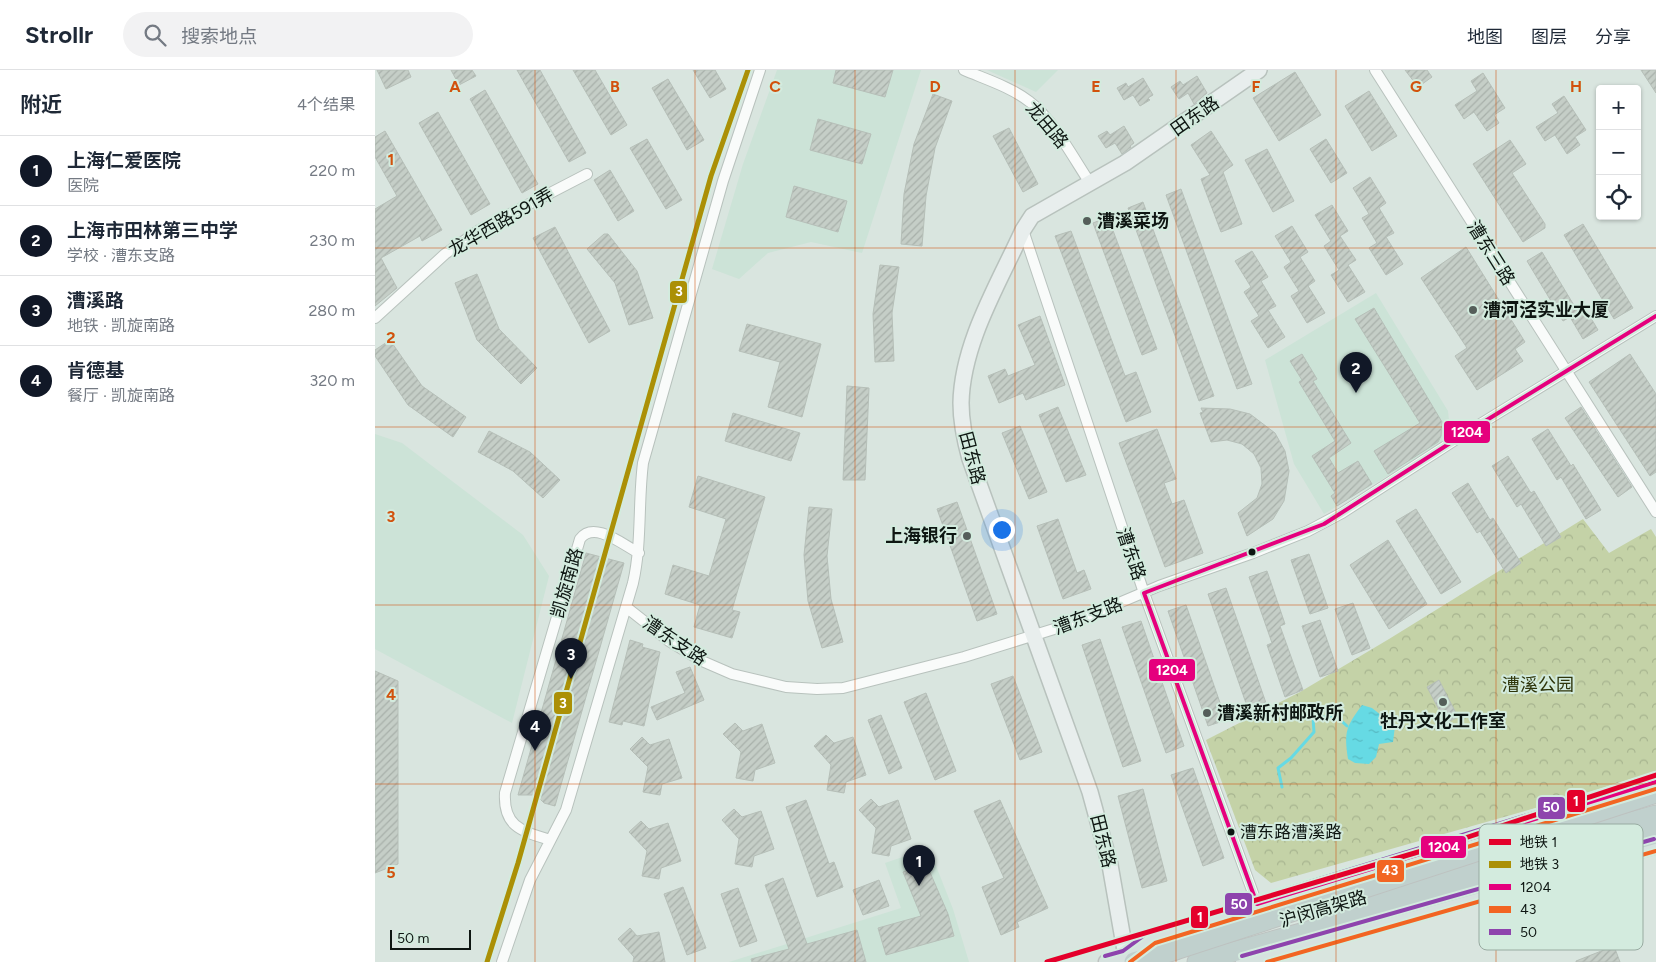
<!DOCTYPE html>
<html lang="zh">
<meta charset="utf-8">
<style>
body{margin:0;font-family:Figtree,"Noto Sans SC",sans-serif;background:#f2f2f3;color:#1f2937}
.controls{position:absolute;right:15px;top:15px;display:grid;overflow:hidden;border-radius:5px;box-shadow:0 1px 4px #0004}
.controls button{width:45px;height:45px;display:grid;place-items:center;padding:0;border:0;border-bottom:1px solid #e0e1e3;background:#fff;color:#1f2937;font:25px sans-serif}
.scale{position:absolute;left:15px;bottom:12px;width:81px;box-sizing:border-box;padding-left:5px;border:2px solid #0e1612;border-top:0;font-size:14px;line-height:18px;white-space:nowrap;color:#0e1612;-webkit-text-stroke:4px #d3ebde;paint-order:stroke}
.you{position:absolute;left:626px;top:459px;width:18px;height:18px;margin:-12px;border:4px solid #fff;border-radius:50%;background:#1a73e8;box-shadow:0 0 0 8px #1a73e833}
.badge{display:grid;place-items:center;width:32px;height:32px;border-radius:50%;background:#111827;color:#fff;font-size:16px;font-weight:700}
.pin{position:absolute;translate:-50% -41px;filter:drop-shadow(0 1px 2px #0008)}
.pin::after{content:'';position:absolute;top:26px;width:18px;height:15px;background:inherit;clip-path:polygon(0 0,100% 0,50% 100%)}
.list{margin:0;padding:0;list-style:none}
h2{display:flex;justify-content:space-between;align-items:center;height:65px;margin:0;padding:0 20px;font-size:21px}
h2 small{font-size:16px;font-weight:400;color:#747a83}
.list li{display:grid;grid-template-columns:32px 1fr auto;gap:15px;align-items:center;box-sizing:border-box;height:70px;padding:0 20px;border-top:1px solid #e0e1e3}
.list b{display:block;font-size:19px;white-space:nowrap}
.list p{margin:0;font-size:16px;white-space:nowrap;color:#747a83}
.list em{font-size:16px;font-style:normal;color:#747a83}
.icon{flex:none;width:28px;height:28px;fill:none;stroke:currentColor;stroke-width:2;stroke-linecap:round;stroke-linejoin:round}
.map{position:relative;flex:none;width:1281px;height:892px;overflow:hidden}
header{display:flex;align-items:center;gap:30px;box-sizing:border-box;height:70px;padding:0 25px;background:#fff;border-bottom:1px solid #e0e1e3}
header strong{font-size:24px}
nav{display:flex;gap:28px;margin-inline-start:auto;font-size:18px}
.search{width:350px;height:45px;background:#f2f2f3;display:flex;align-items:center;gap:12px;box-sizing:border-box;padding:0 18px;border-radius:28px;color:#747a83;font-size:19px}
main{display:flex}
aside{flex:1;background:#fff}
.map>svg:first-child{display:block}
</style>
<header>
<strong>Strollr</strong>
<div class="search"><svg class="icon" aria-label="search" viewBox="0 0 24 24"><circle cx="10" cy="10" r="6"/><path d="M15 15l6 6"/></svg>搜索地点</div>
<nav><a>地图</a><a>图层</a><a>分享</a></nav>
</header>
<main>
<aside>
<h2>附近<small>4个结果</small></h2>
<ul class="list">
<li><span class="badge">1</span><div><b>上海仁爱医院</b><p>医院</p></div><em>220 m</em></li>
<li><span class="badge">2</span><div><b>上海市田林第三中学</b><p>学校 · 漕东支路</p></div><em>230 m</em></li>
<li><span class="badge">3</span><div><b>漕溪路</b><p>地铁 · 凯旋南路</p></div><em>280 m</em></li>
<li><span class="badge">4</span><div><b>肯德基</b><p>餐厅 · 凯旋南路</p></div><em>320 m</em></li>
</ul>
</aside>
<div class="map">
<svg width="1281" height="892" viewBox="0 0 1281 892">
<defs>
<pattern id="park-crowns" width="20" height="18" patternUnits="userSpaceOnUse" patternTransform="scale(1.25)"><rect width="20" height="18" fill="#c4d2a7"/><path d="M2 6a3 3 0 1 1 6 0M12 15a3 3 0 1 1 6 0" fill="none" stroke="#a7b48f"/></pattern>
<pattern id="water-ripples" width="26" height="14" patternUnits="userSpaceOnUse" patternTransform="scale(1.25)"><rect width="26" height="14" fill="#66dae4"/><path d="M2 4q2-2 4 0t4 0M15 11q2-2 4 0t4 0" fill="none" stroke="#57bac3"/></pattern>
<pattern id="building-hatch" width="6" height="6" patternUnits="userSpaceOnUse" patternTransform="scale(1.25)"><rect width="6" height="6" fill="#c5cec7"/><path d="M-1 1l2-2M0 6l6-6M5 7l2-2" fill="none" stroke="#a8b0aa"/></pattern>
</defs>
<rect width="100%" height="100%" fill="#d9e5df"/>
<path fill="#cce3d7" d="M402 0H546L487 183 436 172 393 183 364 209 337 199 368 94Z
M612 0H683L661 22Z
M1001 223 1073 341 1076 368 949 444 919 394 890 290Z
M0 364 27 373 148 465 174 506 137 653 0 579Z
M554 778 578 839 594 892H354L526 838 510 793Z"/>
<path fill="url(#park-crowns)" d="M1208 449 1234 483 1276 459 1281 467V704L896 813 880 800 831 670 925 622 1014 569Z"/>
<path fill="url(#water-ripples)" d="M987 635 997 638 1020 656 1018 672 1004 674 1001 687 994 694 980 693 973 689C969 661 971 657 987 635Z"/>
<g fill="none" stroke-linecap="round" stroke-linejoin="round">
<path stroke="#66dae4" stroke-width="3" d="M907 717 903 698 916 688 939 662 938 648 961 646 972 656"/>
</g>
<path fill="url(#building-hatch)" stroke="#b6bfb8" d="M2 0H33L36 7 11 19Z
M76 0H97L101 6 84 15Z
M142 0H165L211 83 194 92Z
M198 0H220L252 55 236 65Z
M318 0H340L351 19 335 28Z
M461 0H518L510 27 458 13Z
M1030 0H1052L1057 7 1043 17Z
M1266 0H1281V23Z
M920 2 946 45 904 71 878 28Z
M1108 3 1130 38 1119 45 1124 53 1112 61 1099 42 1089 49 1080 35 1102 21 1096 11Z
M822 6 832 23 819 34 813 23 804 29 796 17 805 11 808 15Z
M768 8 778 25 773 28 775 30 765 36 758 25 749 30 742 18 751 13 753 17Z
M293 9 329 70 312 80 277 18Z
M110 20 163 114 147 123 95 29Z
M994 21 1022 66 997 81 970 36Z
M558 24 577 31 560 78 551 126 547 176 526 174 529 124 539 74Z
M1189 26 1211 60 1200 67 1205 75 1192 84 1180 65 1170 71 1161 57 1183 43 1177 34Z
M63 42 115 134 96 145 44 53Z
M443 49 496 64 487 94 435 80Z
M749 56 759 73 755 76 756 77 747 84 740 73 731 78 723 66 732 61 735 65Z
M634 58 663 114 648 122 618 66Z
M10 61 67 160 47 171 45 166 6 188 22 218 0 236V139L22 126 0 87V67Z
M836 61 858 95 848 102 867 154 846 162 826 109 835 105 816 75Z
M272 69 307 130 291 139 255 78Z
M951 69 972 103 956 113 935 79Z
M1135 70 1151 94 1137 103 1170 154V158L1148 172 1098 94Z
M892 79 919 131 898 142 870 90Z
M235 100 259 141 243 151 219 110Z
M995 107 1011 133 1004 138 1019 163 1011 167 1028 194 1011 205 994 178 1002 173 987 148 994 144 978 118Z
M419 116 472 131 463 162 411 147Z
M806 119 877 314 862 319 791 125Z
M768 132 839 326 824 331 753 138Z
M957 135 973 161 965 166 981 190 973 195 990 222 973 232 956 205 964 200 949 176 956 171 940 145Z
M733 147 782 279 767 285 718 153Z
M1208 154 1258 238 1239 249 1189 165Z
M917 156 933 182 925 187 940 211 933 216 950 243 932 253 916 226 924 221 909 197 916 192 900 166Z
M180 157 235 261 214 273 158 168Z
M696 161 750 306 761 302 776 342 751 352 680 166Z
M229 164H233L262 201 278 248 254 255 240 213 212 179Z
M1091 177 1150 272 1140 279 1148 291 1102 320 1080 286 1092 278 1046 208Z
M877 181 893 207 886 211 901 236 893 240 910 267 893 278 876 251 884 246 869 222 876 217 860 191Z
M1167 182 1203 242 1210 238 1223 260 1208 269 1195 247 1188 251 1152 191Z
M505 195 524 197 517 243 519 291 500 292 498 244Z
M102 204 124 259 162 298 146 314 102 270 80 213Z
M999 238 1067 352 1066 366 1063 372 1013 404 999 381 1045 353 980 249Z
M665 246 690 315 651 330 648 323 624 333 613 306 630 299 633 306 660 295 643 255Z
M372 254 446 274 427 347 393 337 405 292 364 281Z
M15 270 47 316 91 347 78 367 33 335 0 286V280Z
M927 284 942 309 938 311 976 373 954 388 963 403 983 391 997 414 962 436 956 426 960 423 937 386 960 371 924 312 927 310 915 291Z
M1255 284 1281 324V402L1275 406 1214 312Z
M472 316 494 318 490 410H468Z
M683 337 711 405 691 412 664 345Z
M1206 337 1257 417 1243 427 1190 348Z
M826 338 855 339 875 344 900 363 910 381 914 401 909 431 898 449 872 466 863 443 882 428 887 414 886 398 879 384 867 374 852 370 836 372 825 343 828 342Z
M358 343 425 363 416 391 350 371Z
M645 356 672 422 654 429 627 363Z
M782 359 801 409 789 413 797 434 809 430 828 483 790 497 744 373Z
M1173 359 1196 396 1198 394 1226 440 1211 449 1186 407 1182 410 1157 369Z
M114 361 155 382 185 410 168 428 138 401 103 382Z
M1133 386 1156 423 1159 421 1186 467 1171 476 1146 434 1142 437 1117 396Z
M323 406 390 427 357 540 365 542 357 568 319 557 325 535 290 524 298 495 334 506 351 449 314 437Z
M1093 413 1115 450 1118 448 1146 493 1131 503 1105 461 1102 463 1077 423Z
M582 432 622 544 602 551 562 439Z
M434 437 457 439 452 486 456 529 468 572 447 578 433 531 429 485Z
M1041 439 1086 512 1066 524 1021 451Z
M683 449 702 503 709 500 716 519 688 529 662 456Z
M1013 470 1052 534 1014 559 975 495Z
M211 483 249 493 180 736 169 733 161 725H143Z
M934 484 953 538 935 544 916 490Z
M892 501 910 554 905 556 928 620 910 627 892 575 897 573 874 507Z
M851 518 891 633 873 639 833 524Z
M978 533 995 578 977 585 960 539Z
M811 535 851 650 833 656 793 541Z
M945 550 963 601 945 607 927 556Z
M766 551 809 676 791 683 747 557Z
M725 569 766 691 748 697 707 575Z
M255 570 268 574 267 577 285 582 269 656 248 651 247 655 234 652Z
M315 597 329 630 282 650 276 637 310 623 301 602Z
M0 601 23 611V794L0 803Z
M638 606 667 682 645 690 616 614Z
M1064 610 1083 647 1071 653 1052 617Z
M551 623 581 701 560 710 529 632Z
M506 645 527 698 514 704 493 650Z
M360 653 368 661 387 654 400 693 380 700 378 711 361 708 366 682 348 664Z
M451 665 459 673 478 667 491 705 471 712 469 723 452 720 456 695 439 676Z
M267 667 275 675 294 669 307 708 287 714 285 725 268 722 273 697 255 679Z
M818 698 849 788 828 796 796 705Z
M768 719 792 811 767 818 743 726Z
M496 729 504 737 523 730 536 769 516 776 514 786 497 783 501 758 484 740Z
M431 730 454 794 459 792 468 817 442 827 411 737Z
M625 730 673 838 642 852 644 857 626 865 607 817 629 808 599 741Z
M359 739 367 747 386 741 399 779 379 786 377 797 360 794 364 769 347 750Z
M266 751 274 759 293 753 306 791 286 798 284 809 267 806 272 781 254 762Z
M551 793 573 844 579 866 511 885 503 858 546 846 528 802Z
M408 808 432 874 482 860 491 892H377L376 889 414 879 390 815Z
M504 810 514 836 488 845 478 820Z
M308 817 331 878 312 885 289 824Z
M363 818 382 871 365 877 346 824Z
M255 858 262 866 284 862 290 892H258L259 887 243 869Z
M1239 876 1245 892H1201V891Z"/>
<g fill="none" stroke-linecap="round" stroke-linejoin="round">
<defs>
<path id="street" d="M589 0C610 9 636 17 655 32 677 48 699 89 715 113
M1000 0 1281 442
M648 160 769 523 882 834
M0 248 70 184 106 159 212 104
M251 537 294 571 327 591 357 604 411 617 442 619 468 618 589 587 692 555 784 516 878 483 933 461 967 443 1094 361 1281 246
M175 770C147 761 128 757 130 723L205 469C219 450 248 475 264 483
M127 892 155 810 191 740 258 513C267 473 263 433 268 393L348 111 385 0"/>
<path id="secondary" d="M752 892 735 795 715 722 595 389C590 371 586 352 586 333 587 273 624 213 648 160L657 146 750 93 884 0"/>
<path id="primary" d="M757 882 777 867 1281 712
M732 892 773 880
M869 892 1281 775"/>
<path id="highway" d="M989 827 1281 745
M759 892 801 880
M822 892 1281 764"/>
</defs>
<use href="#street" stroke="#b8c2bd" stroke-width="12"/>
<use href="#secondary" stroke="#b8c2bd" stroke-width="18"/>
<use href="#primary" stroke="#bdc2c0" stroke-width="19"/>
<use href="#highway" stroke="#bdc2c0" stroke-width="21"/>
<use href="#street" stroke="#f9fbfa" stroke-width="10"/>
<use href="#secondary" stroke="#e8eeed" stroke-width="15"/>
<use href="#primary" stroke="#d6e2df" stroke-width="16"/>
<use href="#highway" stroke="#c0d0cd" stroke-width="19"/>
<defs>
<path id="highway-bridge" d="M785 885 1281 723"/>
</defs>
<use href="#highway-bridge" stroke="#bdc2c0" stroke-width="21" stroke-linecap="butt"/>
<use href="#highway-bridge" stroke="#c0d0cd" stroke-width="19"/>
<defs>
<path id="bus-1" d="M1281 246 1094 361 949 454 769 523 882 834 1281 712"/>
<path id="bus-2" d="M755 892 780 873 1281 719
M892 892 1281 781"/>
<path id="bus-3" d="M730 886 748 881 775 861 1279 706
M867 886 1279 769"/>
</defs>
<use href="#bus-1" stroke="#d3ebde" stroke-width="8"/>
<use href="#bus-2" stroke="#d3ebde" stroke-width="8"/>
<use href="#bus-3" stroke="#d3ebde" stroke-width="8"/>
<use href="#bus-1" stroke="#e5007d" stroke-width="4"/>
<use href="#bus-2" stroke="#f26522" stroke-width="4"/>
<use href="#bus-3" stroke="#8e44ad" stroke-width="4"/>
<defs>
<path id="metro-1" d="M672 892 1087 769 1281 705"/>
<path id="metro-2" d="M112 892 143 793 336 106 373 0"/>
</defs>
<use href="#metro-1" stroke="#d3ebde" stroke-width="9"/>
<use href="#metro-2" stroke="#d3ebde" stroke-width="9"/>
<use href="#metro-1" stroke="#e4002b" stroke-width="5"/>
<use href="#metro-2" stroke="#ab9006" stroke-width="5"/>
</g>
<path fill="none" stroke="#d2520d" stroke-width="1" stroke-opacity="0.55" d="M160 0V892M320 0V892M480 0V892M640 0V892M801 0V892M961 0V892M1121 0V892M0 178H1281M0 357H1281M0 535H1281M0 714H1281"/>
<g fill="#555e5a" stroke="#d3ebde" stroke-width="2">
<circle cx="712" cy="151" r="5"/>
<circle cx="1098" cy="240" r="5"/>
<circle cx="592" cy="466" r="5"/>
<circle cx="1068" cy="632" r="5"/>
<circle cx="832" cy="643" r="5"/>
</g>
<g fill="#0e1612" stroke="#d3ebde" stroke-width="2">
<circle cx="877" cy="482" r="4.5"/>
<circle cx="856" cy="762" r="4.5"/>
</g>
<g text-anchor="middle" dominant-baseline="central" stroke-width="4" stroke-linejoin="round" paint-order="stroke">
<g font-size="17" fill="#0e1612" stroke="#d3ebde" text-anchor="start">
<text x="865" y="762">漕东路漕溪路</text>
</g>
<g font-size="18" fill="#0e1612" stroke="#d3ebde">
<text transform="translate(820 46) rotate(-35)">田东路</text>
<text transform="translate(672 55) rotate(50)">龙田路</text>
<text transform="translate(126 152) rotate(-30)">龙华西路591弄</text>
<text transform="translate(1116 183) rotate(58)">漕东三路</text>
<text transform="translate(597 388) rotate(75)">田东路</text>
<text transform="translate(756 484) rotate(71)">漕东路</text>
<text transform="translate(192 513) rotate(-74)">凯旋南路</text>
<text transform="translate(713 546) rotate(-21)">漕东支路</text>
<text transform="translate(300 571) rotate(34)">漕东支路</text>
<text transform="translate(728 771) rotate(76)">田东路</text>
<text transform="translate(948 839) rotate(-16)">沪闵高架路</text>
</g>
<g font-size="18" font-weight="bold" fill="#0e1612" stroke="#d3ebde" text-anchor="start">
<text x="722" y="151">漕溪菜场</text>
<text x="1108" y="240">漕河泾实业大厦</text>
<text x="582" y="466" text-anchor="end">上海银行</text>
<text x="842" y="643">漕溪新村邮政所</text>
<text x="1068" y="651" text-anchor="middle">牡丹文化工作室</text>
</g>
<g font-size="18" fill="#2e350a" stroke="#d3ebde">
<text x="1163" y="615">漕溪公园</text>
</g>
</g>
<rect x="1104" y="754" width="164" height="126" rx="8" fill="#d3ebde" stroke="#98aba1" stroke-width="1"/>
<rect x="1114" y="769" width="22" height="6" fill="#e4002b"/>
<rect x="1114" y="791" width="22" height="7" fill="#ab9006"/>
<rect x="1114" y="814" width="22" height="6" fill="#e5007d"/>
<rect x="1114" y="836" width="22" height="7" fill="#f26522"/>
<rect x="1114" y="859" width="22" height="6" fill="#8e44ad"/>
<g font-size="14" fill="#0e1612">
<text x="1145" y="777">地铁 1</text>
<text x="1145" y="799">地铁 3</text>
<text x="1145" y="822">1204</text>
<text x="1145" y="844">43</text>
<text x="1145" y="867">50</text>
</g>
<g font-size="16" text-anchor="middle" font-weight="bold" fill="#d2520d" stroke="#d3ebde" stroke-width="4" stroke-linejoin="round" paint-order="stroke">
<text x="80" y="22">A</text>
<text x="240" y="22">B</text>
<text x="400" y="22">C</text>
<text x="560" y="22">D</text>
<text x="721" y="22">E</text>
<text x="881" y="22">F</text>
<text x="1041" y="22">G</text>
<text x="1201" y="22">H</text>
<text x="16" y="95">1</text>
<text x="16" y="273">2</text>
<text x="16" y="452">3</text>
<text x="16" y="630">4</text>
<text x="16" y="808">5</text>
</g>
<g stroke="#d3ebde" stroke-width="2">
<rect x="294" y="210" width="19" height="24" rx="5" fill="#ab9006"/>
<rect x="1068" y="350" width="48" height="24" rx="5" fill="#e5007d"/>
<rect x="773" y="588" width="48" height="24" rx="5" fill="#e5007d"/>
<rect x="178" y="621" width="20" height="24" rx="5" fill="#ab9006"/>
<rect x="1191" y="719" width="20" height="24" rx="5" fill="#e4002b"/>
<rect x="1162" y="726" width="29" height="24" rx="5" fill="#8e44ad"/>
<rect x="1045" y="765" width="47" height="24" rx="5" fill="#e5007d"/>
<rect x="1001" y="789" width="29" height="24" rx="5" fill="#f26522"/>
<rect x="849" y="822" width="29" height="24" rx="5" fill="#8e44ad"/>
<rect x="815" y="835" width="19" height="24" rx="5" fill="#e4002b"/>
</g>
<g font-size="14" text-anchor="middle" font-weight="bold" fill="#fff">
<text x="304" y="226">3</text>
<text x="1092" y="367">1204</text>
<text x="797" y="605">1204</text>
<text x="188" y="638">3</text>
<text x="1201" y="736">1</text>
<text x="1176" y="742">50</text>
<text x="1069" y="782">1204</text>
<text x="1015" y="805">43</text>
<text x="864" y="839">50</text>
<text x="825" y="852">1</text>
</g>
</svg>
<div class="controls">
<button>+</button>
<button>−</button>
<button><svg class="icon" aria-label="locate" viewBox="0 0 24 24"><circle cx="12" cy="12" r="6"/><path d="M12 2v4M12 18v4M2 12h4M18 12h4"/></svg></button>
</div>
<div class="scale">50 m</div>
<div class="you"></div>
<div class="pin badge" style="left:544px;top:816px">1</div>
<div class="pin badge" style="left:981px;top:323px">2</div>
<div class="pin badge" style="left:196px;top:609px">3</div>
<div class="pin badge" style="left:160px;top:681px">4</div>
</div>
</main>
